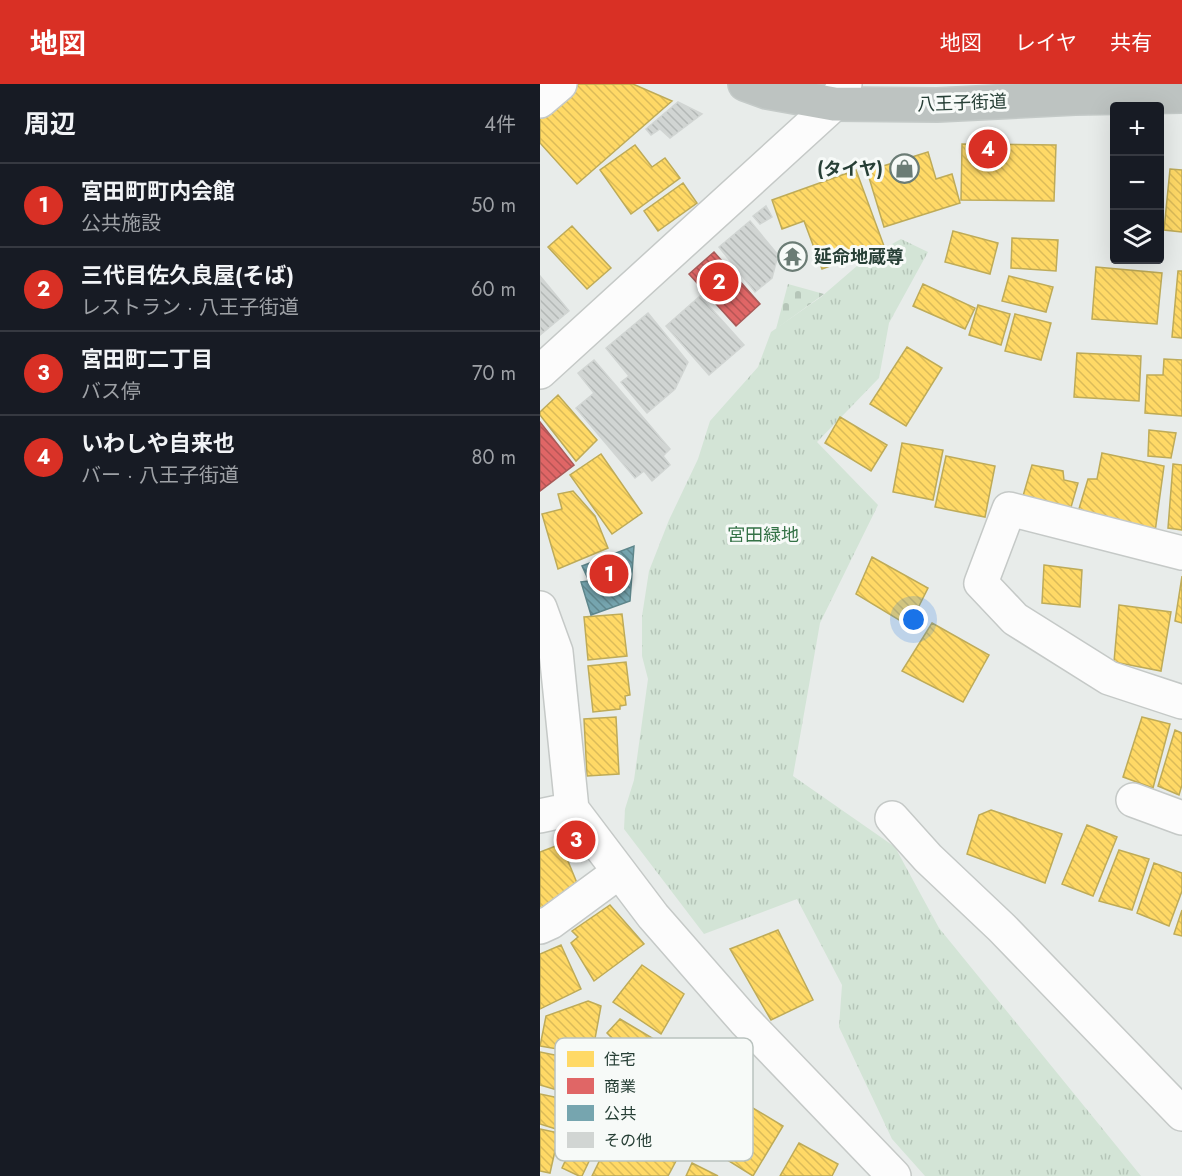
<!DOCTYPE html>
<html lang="ja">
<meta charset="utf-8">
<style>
body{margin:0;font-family:Jost,"Noto Sans JP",sans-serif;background:#20242c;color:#f1f3f6}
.controls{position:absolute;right:18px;top:18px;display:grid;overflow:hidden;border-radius:6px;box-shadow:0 6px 24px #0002}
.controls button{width:54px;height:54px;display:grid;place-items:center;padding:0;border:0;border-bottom:2px solid #363941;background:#171b24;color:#f1f3f6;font:30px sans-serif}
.you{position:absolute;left:374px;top:536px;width:21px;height:21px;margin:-15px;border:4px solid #fff;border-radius:50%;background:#1a73e8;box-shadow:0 0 0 9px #1a73e833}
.badge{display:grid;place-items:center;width:39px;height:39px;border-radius:50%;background:#d93025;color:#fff;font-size:20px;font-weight:700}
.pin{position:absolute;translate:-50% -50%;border:3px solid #fff;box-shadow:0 2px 6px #0006}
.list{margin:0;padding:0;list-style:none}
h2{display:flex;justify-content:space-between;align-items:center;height:78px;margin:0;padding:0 24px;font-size:26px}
h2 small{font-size:20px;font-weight:400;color:#9ea1a6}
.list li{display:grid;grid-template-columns:39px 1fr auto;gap:18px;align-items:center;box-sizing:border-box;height:84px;padding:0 24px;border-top:2px solid #363941}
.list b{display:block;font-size:22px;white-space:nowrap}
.list p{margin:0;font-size:20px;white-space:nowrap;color:#9ea1a6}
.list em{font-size:20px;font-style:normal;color:#9ea1a6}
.icon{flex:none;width:33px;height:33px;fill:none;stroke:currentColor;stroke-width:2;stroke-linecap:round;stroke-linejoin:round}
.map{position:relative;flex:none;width:642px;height:1092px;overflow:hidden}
header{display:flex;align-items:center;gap:36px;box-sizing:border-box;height:84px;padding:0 30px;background:#d93025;color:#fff}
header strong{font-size:28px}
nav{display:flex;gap:33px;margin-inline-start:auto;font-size:21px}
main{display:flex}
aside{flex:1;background:#171b24}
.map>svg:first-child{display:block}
</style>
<header>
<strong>地図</strong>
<nav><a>地図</a><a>レイヤ</a><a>共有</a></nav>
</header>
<main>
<aside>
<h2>周辺<small>4件</small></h2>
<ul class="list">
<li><span class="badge">1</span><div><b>宮田町町内会館</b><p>公共施設</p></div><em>50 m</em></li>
<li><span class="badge">2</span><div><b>三代目佐久良屋(そば)</b><p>レストラン · 八王子街道</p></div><em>60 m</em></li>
<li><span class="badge">3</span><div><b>宮田町二丁目</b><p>バス停</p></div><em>70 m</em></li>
<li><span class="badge">4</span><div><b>いわしや自来也</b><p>バー · 八王子街道</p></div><em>80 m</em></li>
</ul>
</aside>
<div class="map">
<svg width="642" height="1092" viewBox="0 0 642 1092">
<defs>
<pattern id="cemetery-stones" width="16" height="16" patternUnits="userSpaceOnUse" patternTransform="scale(1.5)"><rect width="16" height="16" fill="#d3e4d6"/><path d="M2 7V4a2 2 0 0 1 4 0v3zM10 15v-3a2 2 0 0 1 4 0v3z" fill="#b5c5b8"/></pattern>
<pattern id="park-tufts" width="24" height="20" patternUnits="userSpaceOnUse" patternTransform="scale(1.5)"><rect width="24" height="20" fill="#d3e4d6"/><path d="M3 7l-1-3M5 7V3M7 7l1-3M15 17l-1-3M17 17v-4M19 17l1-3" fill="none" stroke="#b5c5b8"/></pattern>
<pattern id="homes-back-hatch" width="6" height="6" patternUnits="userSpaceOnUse" patternTransform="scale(1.5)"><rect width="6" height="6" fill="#ffd966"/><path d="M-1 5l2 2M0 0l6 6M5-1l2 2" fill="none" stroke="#dbbb59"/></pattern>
<pattern id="shops-back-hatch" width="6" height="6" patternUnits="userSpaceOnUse" patternTransform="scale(1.5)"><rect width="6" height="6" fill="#e06666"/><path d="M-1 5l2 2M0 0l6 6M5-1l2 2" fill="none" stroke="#b65555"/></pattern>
<pattern id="public-back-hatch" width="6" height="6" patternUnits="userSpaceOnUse" patternTransform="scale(1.5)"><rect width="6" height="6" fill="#76a5af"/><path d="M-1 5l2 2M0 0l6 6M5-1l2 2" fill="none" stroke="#61888f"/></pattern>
<pattern id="building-back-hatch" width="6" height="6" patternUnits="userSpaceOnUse" patternTransform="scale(1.5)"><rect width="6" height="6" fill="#d1d5d3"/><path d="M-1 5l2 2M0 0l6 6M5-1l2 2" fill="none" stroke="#b3b8b6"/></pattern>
</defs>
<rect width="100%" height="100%" fill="#e8ecea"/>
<path fill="url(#cemetery-stones)" d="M248 200 284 210 236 245Z"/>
<path fill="url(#park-tufts)" d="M361 155 388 168 349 239 339 294 277 358 338 421 280 539 253 692 355 763 399 844 601 1092H385L352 1055 299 943 302 901 257 815 164 850 84 745 85 725 94 696 108 595 102 572V532L109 487 129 436 158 375 170 337 218 283 231 248 281 213 325 175Z"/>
<path fill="url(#homes-back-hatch)" stroke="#beab58" stroke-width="1.5" d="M38 0H93L132 17 37 100 0 59V33Z
M422 60 516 61 514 117 421 116Z
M95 61 112 83 125 74 140 94 91 130 60 86Z
M388 68 396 95 412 90 420 119 344 143 327 87Z
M630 85 642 86V148L624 146Z
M316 86 344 162 282 185 264 137 242 145 232 116Z
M143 99 157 119 118 147 104 127Z
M32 142 71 184 47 205 8 163Z
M413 147 458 159 450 190 405 178Z
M472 154 518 156 516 187 471 184Z
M556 183 622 189 617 240 552 235Z
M638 187H642V254L632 253Z
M469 192 513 203 506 228 462 217Z
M383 200 435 224 425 245 373 222Z
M438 221 470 230 461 261 429 251Z
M475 230 511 239 501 276 465 267Z
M367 263 402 284 366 342 330 320Z
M537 269 601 272 599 317 534 313Z
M624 275 642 276V332L605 329 607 291H623Z
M18 311 57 356 36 377 0 331V328Z
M300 333 347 361 331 387 285 359Z
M609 346 636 349 631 374 608 372Z
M362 359 403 366 393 416 353 408Z
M562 369 624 382 615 448 538 428 548 395H557Z
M61 370 102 429 72 450 30 391Z
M406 372 455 382 445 433 395 423Z
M633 380 642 381V446L628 444Z
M492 381 523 387 524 396 538 399 529 430 481 419Z
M33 407 55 432 68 464 18 485 2 430 22 425 18 410Z
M332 473 388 504 369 542 316 510Z
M504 481 542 486 540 523 502 519Z
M642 492V539L635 537Z
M579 521 631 528 621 587 574 578Z
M82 530 87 572 48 576 44 533Z
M392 539 449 571 423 618 362 587Z
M86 578 90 611 85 612 86 621 80 622V625L53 628 48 582Z
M76 633 79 690 47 692 44 635Z
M602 633 630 640 613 704 583 693Z
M635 646 642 649V701L639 711 618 702Z
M451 726 522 750 505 799 427 770 439 731Z
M547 741 577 753 553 812 522 800Z
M21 760 39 804 0 829V768Z
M579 766 609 775 592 826 559 817Z
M614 779 642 789V807L629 842 597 829Z
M70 821 104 860 54 897 31 859 38 853 32 847Z
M642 826V852L634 850Z
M238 846 273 916 231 936 190 865Z
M21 861 41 905 0 925V870Z
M102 881 144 910 121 950 73 918Z
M48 917 61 922 52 971 0 962 6 932Z
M80 935 134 967 98 1025 60 1001 72 977 65 971 73 955 67 949Z
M0 968 49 978 41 1013 0 1001Z
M0 1010 43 1019 32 1050 0 1040Z
M196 1014 243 1042 213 1092 168 1064Z
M84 1027 145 1060 128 1092H52Z
M41 1043 61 1052 42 1092H39L22 1084Z
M0 1045 19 1049 10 1089 0 1087Z
M259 1059 298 1080 292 1092H240Z
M152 1079 178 1092H146Z"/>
<path fill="url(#shops-back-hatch)" stroke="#a85a58" stroke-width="1.5" d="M174 168 220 220 196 242 149 190Z
M0 338 34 381 0 407Z"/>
<path fill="url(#public-back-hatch)" stroke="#5e868b" stroke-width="1.5" d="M94 462 90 517 51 531 41 498 49 497 42 482Z"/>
<path fill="url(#building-back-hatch)" stroke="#d1d5d3" stroke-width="1.5" d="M138 18 162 30 130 54 120 45 111 51 106 45Z
M226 122 232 133 220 140 213 132Z
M210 137 238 171 232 194 215 208 179 163Z
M0 192 29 227 0 251Z
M160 212 204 261 169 291 126 242Z
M108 229 148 278 135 305 107 329 81 298 89 292 66 264Z
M54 276 130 365 123 372 130 381 112 397 104 387 95 394 36 324 54 309 38 289Z"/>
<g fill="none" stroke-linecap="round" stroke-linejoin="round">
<defs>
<path id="minor" d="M0 17 20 0
M0 288 294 20 305 0
M642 469 469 425 441 499 475 535 569 594 642 618
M0 524 16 568 32 725 113 832 204 936 354 1092
M593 716 642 734
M0 732 32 725
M352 734 388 774 462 844 642 1030
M0 843 11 838 79 788"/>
<path id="highway" d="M205 0 227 8 294 20 397 21 535 14 642 12"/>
</defs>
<use href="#minor" stroke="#c5c9c7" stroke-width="36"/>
<use href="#highway" stroke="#c4cac8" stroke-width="36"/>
<use href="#minor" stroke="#fcfcfc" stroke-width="33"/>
<use href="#highway" stroke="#bdc3c1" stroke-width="33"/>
</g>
<defs>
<symbol id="shop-ring" viewBox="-11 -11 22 22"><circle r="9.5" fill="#f7faf8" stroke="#6b7c75" stroke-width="1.5"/><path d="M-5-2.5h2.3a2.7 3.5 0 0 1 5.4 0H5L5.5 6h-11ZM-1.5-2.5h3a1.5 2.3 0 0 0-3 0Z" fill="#6b7c75"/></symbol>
<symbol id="temple-ring" viewBox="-11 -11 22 22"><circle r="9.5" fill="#f7faf8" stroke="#6b7c75" stroke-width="1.5"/><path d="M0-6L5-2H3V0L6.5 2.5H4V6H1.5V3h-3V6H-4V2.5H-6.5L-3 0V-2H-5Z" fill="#6b7c75"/></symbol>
</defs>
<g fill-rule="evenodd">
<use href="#shop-ring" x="348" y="68" width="33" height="33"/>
<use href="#temple-ring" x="236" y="156" width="33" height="33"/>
</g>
<g text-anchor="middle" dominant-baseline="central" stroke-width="6" stroke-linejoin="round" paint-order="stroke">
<g font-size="18" fill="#273f36" stroke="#f7faf8">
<text transform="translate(422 19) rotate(-2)">八王子街道</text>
</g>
<g font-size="18" font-weight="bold" fill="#273f36" stroke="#f7faf8" text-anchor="end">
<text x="343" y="85">(タイヤ)</text>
<text x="274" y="173" text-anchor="start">延命地蔵尊</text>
</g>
<g font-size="18" fill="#347246" stroke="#f7faf8">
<text x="223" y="451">宮田緑地</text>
</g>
</g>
<rect x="15" y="954" width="198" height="123" rx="9" fill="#f7faf8" stroke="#b9c2be" stroke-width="1.5"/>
<rect x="27" y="967" width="27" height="16" fill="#ffd966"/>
<rect x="27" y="994" width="27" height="16" fill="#e06666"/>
<rect x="27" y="1021" width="27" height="16" fill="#76a5af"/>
<rect x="27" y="1048" width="27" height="16" fill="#d1d5d3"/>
<g font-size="16" fill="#273f36">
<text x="64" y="981">住宅</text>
<text x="64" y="1008">商業</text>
<text x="64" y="1035">公共</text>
<text x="64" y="1062">その他</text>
</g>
</svg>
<div class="controls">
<button>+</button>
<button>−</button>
<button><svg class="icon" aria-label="layers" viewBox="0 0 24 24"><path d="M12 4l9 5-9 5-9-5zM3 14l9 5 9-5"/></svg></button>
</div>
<div class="you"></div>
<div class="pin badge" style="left:69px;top:490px">1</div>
<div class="pin badge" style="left:179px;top:198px">2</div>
<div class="pin badge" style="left:36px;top:756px">3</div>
<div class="pin badge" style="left:448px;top:65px">4</div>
</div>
</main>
